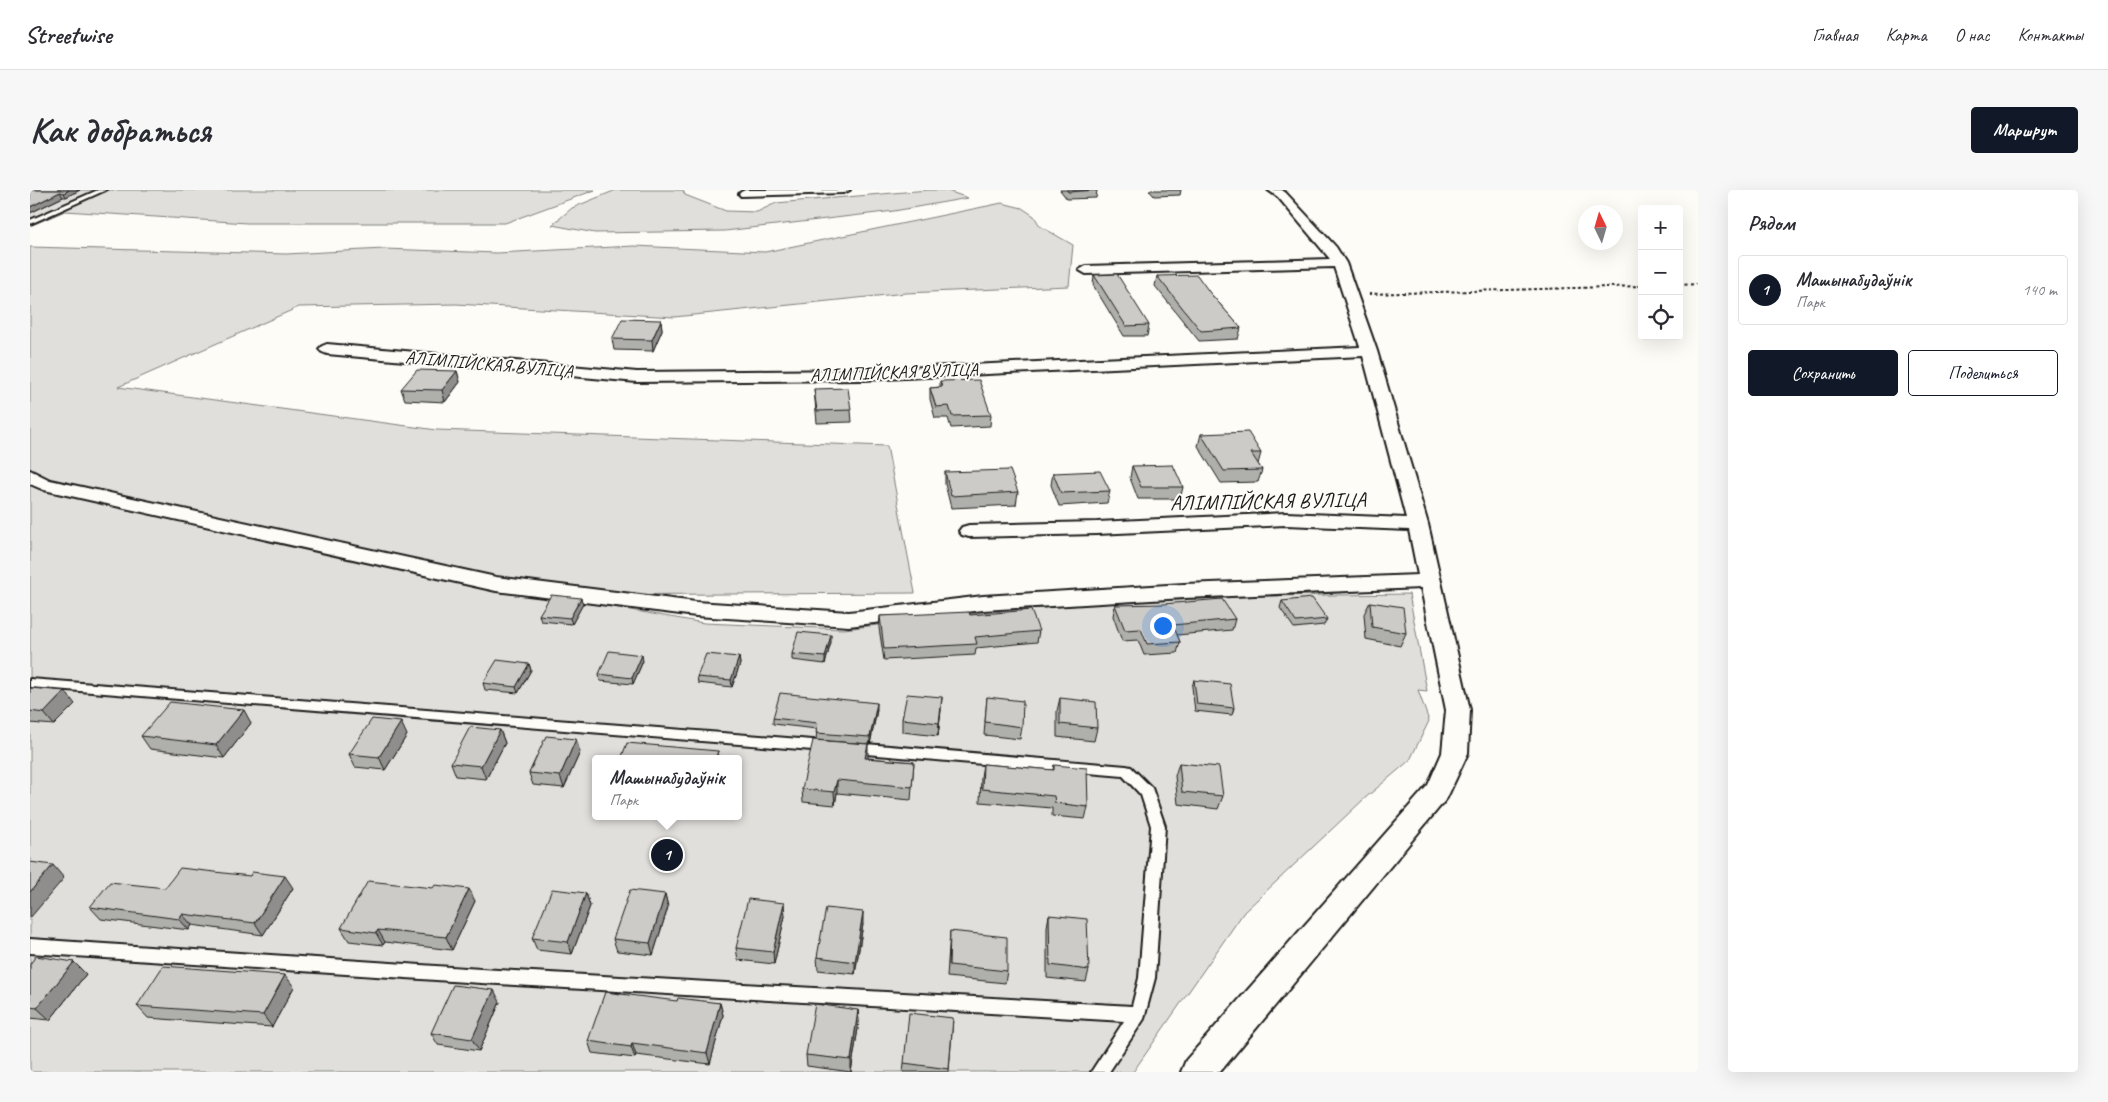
<!DOCTYPE html>
<html lang="ru">
<meta charset="utf-8">
<style>
body{margin:0;font-family:Caveat,sans-serif;background:#f7f7f7;color:#2b2b33}
.controls{position:absolute;right:15px;top:15px;display:grid;overflow:hidden;border-radius:5px;box-shadow:0 5px 20px #0002}
.controls button{width:45px;height:45px;display:grid;place-items:center;padding:0;border:0;border-bottom:1px solid #e1e1e2;background:#fff;color:#2b2b33;font:25px sans-serif}
.compass{position:absolute;left:1548px;top:15px;width:45px;height:45px;border-radius:50%;background:#fff;box-shadow:0 5px 20px #0002;rotate:355deg}
.you{position:absolute;left:1132px;top:435px;width:18px;height:18px;margin:-12px;border:4px solid #fff;border-radius:50%;background:#1a73e8;box-shadow:0 0 0 8px #1a73e833}
.badge{display:grid;place-items:center;width:32px;height:32px;border-radius:50%;background:#111827;color:#fff;font-size:16px;font-weight:700}
.pin{position:absolute;translate:-50% -50%;border:2px solid #fff;box-shadow:0 1px 5px #0006}
.popup{position:absolute;left:562px;top:565px;width:150px;height:65px;box-sizing:border-box;display:grid;place-content:center;border-radius:5px;background:#fff;filter:drop-shadow(0 1px 4px #0005);font-size:16px;white-space:nowrap;color:#7c7c81}
.popup b{font-size:19px;color:#2b2b33}
.popup::after{content:'';position:absolute;left:50%;top:100%;margin-left:-10px;border:10px solid transparent;border-top-color:#fff}
.list{margin:0;padding:0;list-style:none}
h2{display:flex;justify-content:space-between;align-items:center;height:65px;margin:0;padding:0 20px;font-size:21px}
h2 small{font-size:16px;font-weight:400;color:#7c7c81}
.list li{display:grid;grid-template-columns:32px 1fr auto;gap:15px;align-items:center;box-sizing:border-box;height:70px;margin:0 10px 10px;padding:0 10px;border:1px solid #e1e1e2;border-radius:5px}
.list b{display:block;font-size:19px;white-space:nowrap}
.list p{margin:0;font-size:16px;white-space:nowrap;color:#7c7c81}
.list em{font-size:16px;font-style:normal;color:#7c7c81}
.actions{display:flex;gap:10px;padding:15px 20px}
.actions a{flex:1;padding:11px 0;border:1px solid #111827;border-radius:5px;text-align:center;font-size:18px;color:#111827}
.actions .main{background:#111827;color:#fff}
.icon{flex:none;width:28px;height:28px;fill:none;stroke:currentColor;stroke-width:2;stroke-linecap:round;stroke-linejoin:round}
.map{position:relative;flex:none;width:1668px;height:882px;overflow:hidden;border-radius:5px}
header{display:flex;align-items:center;gap:30px;box-sizing:border-box;height:70px;padding:0 25px;background:#fff;border-bottom:1px solid #e1e1e2}
header strong{font-size:24px}
nav{display:flex;gap:28px;margin-inline-start:auto;font-size:18px}
.intro{display:flex;align-items:center;justify-content:space-between;box-sizing:border-box;height:120px;padding:0 30px}
h1{margin:0;font-size:35px}
.button{padding:12px 22px;border-radius:5px;background:#111827;color:#fff;font-size:18px;font-weight:700}
main{display:flex;gap:30px;padding:0 30px}
aside{flex:1;background:#fff;border-radius:5px;box-shadow:0 5px 20px #0002}
.map>svg:first-child{display:block}
</style>
<header>
<strong>Streetwise</strong>
<nav><a>Главная</a><a>Карта</a><a>О нас</a><a>Контакты</a></nav>
</header>
<div class="intro"><h1>Как добраться</h1><a class="button">Маршрут</a></div>
<main>
<div class="map">
<svg width="1668" height="882" viewBox="0 0 1668 882">
<rect width="100%" height="100%" fill="#fdfcf7"/>
<filter id="ink" filterUnits="userSpaceOnUse"><feTurbulence type="fractalNoise" baseFrequency=".02" numOctaves="2"/><feDisplacementMap in="SourceGraphic" scale="10" xChannelSelector="R" yChannelSelector="G"/><feConvolveMatrix kernelMatrix="1 2 1 2 8 2 1 2 1" color-interpolation-filters="sRGB"/></filter>
<g filter="url(#ink)">
<path fill="#e0dfdb" stroke="#7e7e7c" fill-rule="evenodd" d="M0 0H565L475 33H217L35 21 0 36Z
M586 0H653L655 5 696 21 727 22 746 13 898 0H915L938 8 864 21 695 41 565 43 522 35 542 18Z
M972 13 992 18 1004 26 1010 36 1043 55 1039 96 876 103 644 127 426 114 269 117 88 197 407 240 857 256 885 403 515 405 674 433 814 439 949 423 1064 414 1232 406 1379 404 1397 501 1388 500 1399 531 1380 570 1334 609 1214 722 1103 882H0V57L256 64 354 59 467 63 604 56 735 62ZM566 569H708V626H566Z"/>
<g fill="none" stroke-linecap="round" stroke-linejoin="round">
<defs>
<path id="lane" d="M68 0H76L0 34V30Z
M0 489 795 551 799 553 801 556 799 559 795 561 0 497Z
M824 553 1096 576 1101 577 1122 598 1135 636 1125 788 1114 829 1079 882H1061L1094 831 451 793 0 763V749L451 779 1102 816 1109 788 1121 636 1111 605 1093 586 824 563 820 561 818 558 820 555Z"/>
<path id="street" d="M715 0H820L814 3 711 6 709 4 711 2Z
M1238 0H1252L1256 3 1306 57 1316 73 1347 161 1398 334 1440 520 1438 563 1417 608 1190 882H1151L1156 870 1398 595 1412 563 1416 520 1391 398 1154 408 953 420 819 436 666 426 466 401 14 300 0 294V280L20 290 466 387 666 412 819 422 953 406 1154 394 1388 385 1379 340 1256 335 1067 344 939 347 932 345 929 341 932 337 939 335 1067 332 1256 323 1376 328 1333 166 833 190 607 192 297 164 292 162 289 159 292 156 297 154 607 182 833 180 1330 157 1304 77 1056 84 1049 80 1056 76 1300 69 1248 7Z"/>
</defs>
<use href="#lane" stroke="#1c1c1c" stroke-width="4"/>
<use href="#street" stroke="#1c1c1c" stroke-width="4"/>
<path stroke="#1c1c1c" stroke-width="2" stroke-dasharray="3 2.5" stroke-linecap="butt" d="M1649 95 1668 94
M1339 104 1612 96"/>
<use href="#lane" fill="#fdfcf7" fill-rule="evenodd"/>
<use href="#street" fill="#fdfcf7" fill-rule="evenodd"/>
</g>
<path fill="#afafac" stroke="#1c1c1c" d="M0 0H50L36 7H33L0 23Z
M1030 0H1067L1066 8 1037 9Z
M1119 0H1151L1150 5 1124 6Z
M1064 85 1119 135 1117 146H1094L1063 95Z
M1127 86 1180 103 1211 138 1208 149 1169 151 1125 96Z
M631 130 632 140 623 161 584 160 582 149Z
M427 181 430 192 415 212 375 210 371 199Z
M910 191 961 225 960 236 921 238 918 228H905L900 209V198L910 197Z
M784 199 821 220 822 232 787 233Z
M1171 244 1231 263 1228 274 1232 280 1228 292 1191 293 1168 256Z
M1102 276 1153 297 1150 309H1108L1100 288Z
M915 282 988 302 986 315 921 318 915 294Z
M1023 283 1080 301 1077 313 1029 316 1021 295Z
M1252 411 1297 429 1294 435 1264 438 1250 418Z
M1340 412 1376 443 1370 456 1336 449 1334 424Z
M553 414 542 434 511 431 509 425Z
M1085 415 1205 429 1202 440 1147 445 1150 452 1147 463 1114 465 1108 450 1092 451 1083 426Z
M940 425 1009 441 1007 452 946 458 945 465 854 470 849 438 850 426Z
M801 452 795 474 762 470V464Z
M709 467 710 474 702 497 668 493 667 487Z
M613 471 603 494 570 491 569 484Z
M499 474 501 480 488 503 455 500 453 493Z
M1164 490 1204 518 1202 525 1165 521 1162 497Z
M0 498 45 514 24 535 0 533Z
M957 507 992 537 990 549 954 545Z
M1030 508 1067 538 1064 551 1027 547V521Z
M847 520 840 554 786 550 787 539 743 534V528Z
M911 520 908 546 872 542V529Z
M221 533 194 568 120 559 111 546Z
M470 540 475 553 456 589 426 586 421 573Z
M377 545 355 580 325 577 319 564Z
M550 562 534 598 503 595 499 583Z
M837 568 884 572 881 610 807 603 805 615 773 612 772 599Z
M1149 573 1193 606 1188 619 1148 614 1145 586Z
M953 574 1023 580 1024 575 1058 617 1055 629 1022 626V618L950 612 951 587Z
M135 698H263L233 745 162 735 159 740 71 729 60 717Z
M556 703 560 716 542 764 507 760 502 748Z
M635 704 638 717 623 765 587 761 583 749Z
M445 711 422 760 355 752 353 755 319 751 311 738Z
M1019 725 1059 780 1056 792 1017 788V737Z
M755 726 744 774 708 770 706 758Z
M833 734 825 784 788 780 787 767Z
M920 741 977 781 975 793 917 787Z
M44 772 56 784 20 830 0 828V774Z
M264 797 242 837 118 828 107 816Z
M647 811 690 813 693 825 680 874 606 865 605 868 562 863 558 851Z
M470 812 449 861 408 855 401 843Z
M828 820 829 832 821 882 777 876 776 865Z
M923 828 919 882H873L874 873Z"/>
<path fill="#8f8e8c" stroke="#1c1c1c" d="M39 0H50L36 7 34 3Z
M30 2 33 7 0 23V17Z
M631 130 632 140 623 161 622 150Z
M427 181 430 192 415 212 412 200Z
M551 408 553 414 542 434 540 428Z
M801 445V452L795 474V467Z
M612 465 613 471 603 494 602 488Z
M709 467 710 474 702 497 701 490Z
M499 474 501 480 488 503 486 497Z
M35 501 45 514 24 535 14 523Z
M912 507 911 520 908 546 909 533Z
M847 513V520L840 554V547Z
M214 520 221 533 194 568 186 555Z
M371 532 377 545 355 580 349 567Z
M470 540 475 553 456 589 451 576Z
M546 549 550 562 534 598 530 586Z
M838 554V567L835 581V568Z
M688 561 689 569H685Z
M807 590V603L805 615 804 602Z
M23 675 34 688 0 728V702Z
M255 686 263 698 233 745 225 733Z
M439 699 445 711 422 760 416 747Z
M556 703 560 716 542 764 538 752Z
M635 704 638 717 623 765 620 753Z
M754 713 755 726 744 774 743 762Z
M833 722V734L825 784V772Z
M152 724 162 735 159 740 149 729Z
M348 740 355 752 353 755 346 743Z
M44 772 56 784 20 830 7 818Z
M255 785 264 797 242 837 233 825Z
M464 800 470 812 449 861 442 849Z
M690 813 693 825 680 874 677 863Z
M828 820 829 832 821 882V870Z
M602 853 606 865 605 868 601 857Z"/>
<path fill="#cccbc8" stroke="#1c1c1c" d="M0 0H39L34 3 30 2 0 17Z
M1037 0H1067L1038 2Z
M1087 84 1119 135 1096 136 1064 85Z
M1167 85 1180 103 1211 138 1171 141 1127 86Z
M592 129 631 130 622 150 582 149Z
M387 180 427 181 412 200 371 199Z
M949 190 961 225 922 226 919 216 906 217 900 198 912 197 910 191Z
M818 198 821 220 787 221 784 199Z
M1218 242 1231 263H1221L1232 280 1194 281 1171 244Z
M1143 275 1153 297H1111L1102 276Z
M980 280 988 302 921 306 915 282Z
M1070 281 1080 301 1031 303 1023 283Z
M521 405 551 408 540 428 509 425Z
M1282 408 1297 429 1266 432 1252 411Z
M1192 409 1205 429 1143 435 1150 452 1117 454 1111 439 1095 440 1085 415 1133 414Z
M1340 412 1373 417 1376 443 1342 437Z
M1001 420 1009 441 945 447 947 454 854 459 850 426 939 422 940 425Z
M768 442 801 445 795 467 762 464Z
M579 461 612 465 602 488 569 484Z
M676 464 709 467 701 490 667 487Z
M467 470 499 474 486 497 453 493Z
M1164 490 1200 494 1204 518 1167 514Z
M0 498 35 501 14 523 0 521Z
M750 503 847 513 840 547 786 543 788 533 743 528Z
M877 504 912 507 909 533 872 529Z
M957 507 993 511 992 537 955 532Z
M1030 508 1066 512 1067 538 1030 534Z
M140 512 214 520 186 555 111 546Z
M342 529 371 532 349 567 319 564Z
M440 537 470 540 451 576 421 573Z
M516 546 546 549 530 586 499 583Z
M783 550 838 554 835 568 884 572 882 597 807 590 804 602 772 599Z
M597 553 688 561 685 569H591Z
M1149 573 1189 577 1193 606 1152 602Z
M953 574 1024 580V575L1057 578 1058 617 1025 613 1024 606 952 599Z
M0 672 23 675 0 702Z
M150 678 220 686 222 682 255 686 225 733 152 724 149 729 60 717 80 692 135 698Z
M338 691 403 698 405 695 439 699 416 747 348 740 346 743 311 738Z
M522 699 556 703 538 752 502 748Z
M600 700 635 704 620 753 583 749Z
M718 709 754 713 743 762 706 758Z
M796 718 833 722 825 772 787 767Z
M1019 725 1057 729 1059 780 1020 775Z
M920 741 977 747V781L919 775Z
M6 766 44 772 7 818 0 817V774Z
M133 776 255 785 233 825 107 816Z
M423 795 464 800 442 849 401 843Z
M575 802 647 811 648 808 690 813 677 863 602 853 601 857 558 851Z
M785 814 828 820 821 870 776 865Z
M879 823 923 828 919 879 874 873Z"/>
</g>
<g text-anchor="middle" dominant-baseline="central" stroke-width="4" stroke-linejoin="round" paint-order="stroke">
<g font-size="18" fill="#1c1c1c" stroke="#fdfcf7">
<text transform="translate(459 174) rotate(5)">АЛІМПІЙСКАЯ ВУЛІЦА</text>
<text transform="translate(864 182) rotate(-2)">АЛІМПІЙСКАЯ ВУЛІЦА</text>
</g>
<g font-size="21" fill="#1c1c1c" stroke="#fdfcf7">
<text transform="translate(1238 311) rotate(-1)">АЛІМПІЙСКАЯ ВУЛІЦА</text>
</g>
</g>
</svg>
<div class="controls">
<button>+</button>
<button>−</button>
<button><svg class="icon" aria-label="locate" viewBox="0 0 24 24"><circle cx="12" cy="12" r="6"/><path d="M12 2v4M12 18v4M2 12h4M18 12h4"/></svg></button>
</div>
<svg class="compass" viewBox="-18 -18 36 36"><path d="M0-13l5 13h-10z" fill="#e53935"/><path d="M0 13l5-13h-10z" fill="#7c7c81"/></svg>
<div class="you"></div>
<div class="pin badge" style="left:637px;top:665px">1</div>
<div class="popup"><b>Машынабудаўнік</b>Парк</div>
</div>
<aside>
<h2>Рядом<small></small></h2>
<ul class="list">
<li><span class="badge">1</span><div><b>Машынабудаўнік</b><p>Парк</p></div><em>140 m</em></li>
</ul>
<div class="actions"><a class="main">Сохранить</a><a>Поделиться</a></div>
</aside>
</main>
